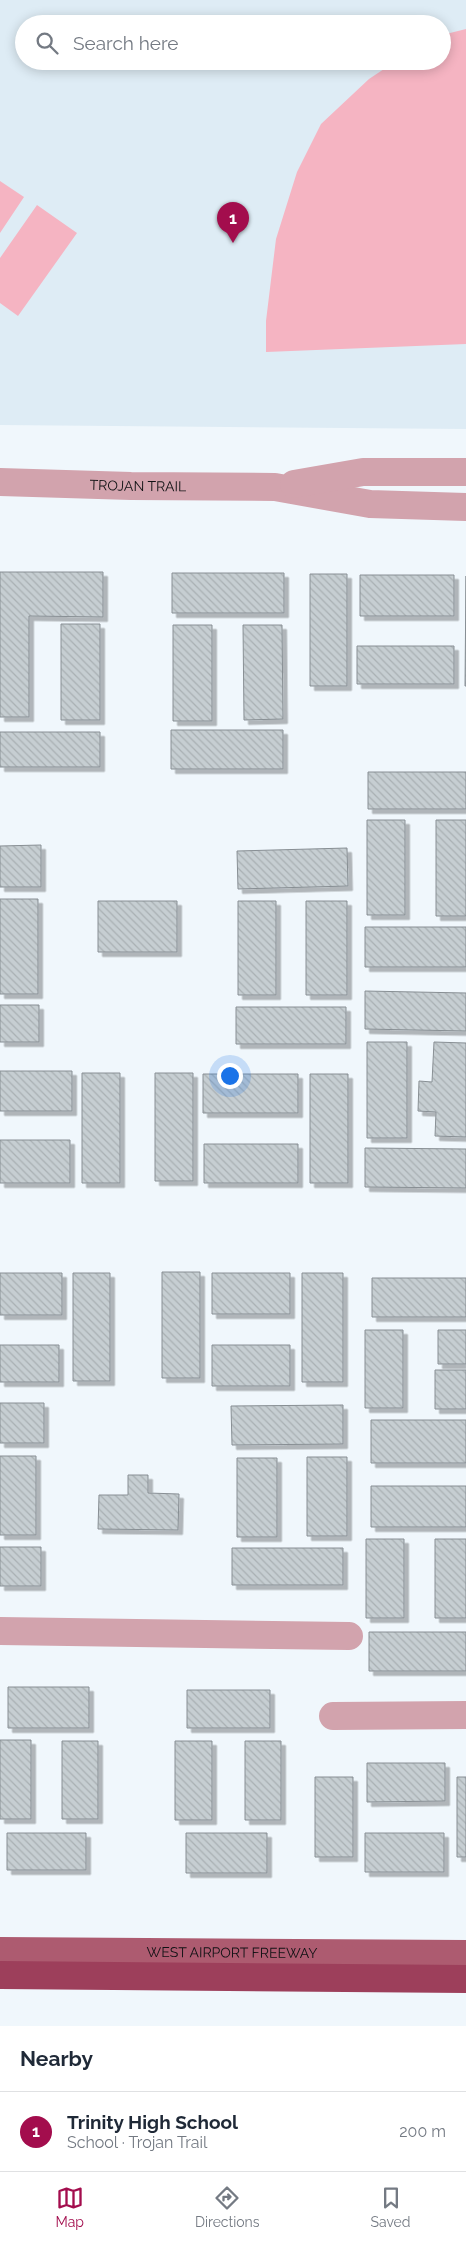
<!DOCTYPE html>
<meta charset="utf-8">
<style>
body{margin:0;font-family:Raleway,sans-serif;background:#f6f6f7;color:#1f2937}
.you{position:absolute;left:229px;top:1075px;width:18px;height:18px;margin:-12px;border:4px solid #fff;border-radius:50%;background:#1a73e8;box-shadow:0 0 0 8px #1a73e833}
.badge{display:grid;place-items:center;width:32px;height:32px;border-radius:50%;background:#a30d4d;color:#fff;font-size:16px;font-weight:700}
.pin{position:absolute;translate:-50% -41px;filter:drop-shadow(0 1px 2px #0008)}
.pin::after{content:'';position:absolute;top:26px;width:18px;height:15px;background:inherit;clip-path:polygon(0 0,100% 0,50% 100%)}
.list{margin:0;padding:0;list-style:none}
h2{display:flex;justify-content:space-between;align-items:center;height:65px;margin:0;padding:0 20px;font-size:21px}
h2 small{font-size:16px;font-weight:400;color:#747a83}
.list li{display:grid;grid-template-columns:32px 1fr auto;gap:15px;align-items:center;box-sizing:border-box;height:80px;padding:0 20px;border-top:1px solid #e0e1e3}
.list b{display:block;font-size:19px;white-space:nowrap}
.list p{margin:0;font-size:16px;white-space:nowrap;color:#747a83}
.list em{font-size:16px;font-style:normal;color:#747a83}
.icon{flex:none;width:28px;height:28px;fill:none;stroke:currentColor;stroke-width:2;stroke-linecap:round;stroke-linejoin:round}
.map{position:relative;flex:none;width:466px;height:2026px;overflow:hidden}
.search{position:absolute;background:#fff;box-shadow:0 2px 12px #0003;left:15px;right:15px;top:15px;height:55px;display:flex;align-items:center;gap:12px;box-sizing:border-box;padding:0 18px;border-radius:28px;color:#747a83;font-size:19px}
.sheet{height:145px;background:#fff}
nav{display:flex;justify-content:space-around;align-items:center;box-sizing:border-box;height:70px;border-top:1px solid #e0e1e3;background:#fff;font-size:14px;color:#747a83}
nav a{display:grid;justify-items:center;gap:2px}
nav .on{color:#a30d4d}
.map>svg:first-child{display:block}
</style>
<div class="map">
<svg width="466" height="2026" viewBox="0 0 466 2026">
<defs>
<pattern id="building-back-hatch" width="6" height="6" patternUnits="userSpaceOnUse" patternTransform="scale(1.25)"><rect width="6" height="6" fill="#c6ced2"/><path d="M-1 5l2 2M0 0l6 6M5-1l2 2" fill="none" stroke="#a9b0b3"/></pattern>
<filter id="shadow"><feDropShadow dx="4.5" dy="4.5" stdDeviation="0" flood-color="#0004"/></filter>
</defs>
<rect width="100%" height="100%" fill="#f0f7fc"/>
<path fill="#deecf5" fill-rule="evenodd" d="M0 0H466V429L0 425ZM24 24H442V61H24Z"/>
<path fill="#f5b4c2" d="M466 29V344L266 352V321L276 239 297 172 321 124 369 79 396 61H442V35Z
M0 181 24 197 0 233Z
M37 205 77 233 18 316 0 303V258Z"/>
<path fill="url(#building-back-hatch)" stroke="#888f94" filter="url(#shadow)" d="M0 572H103V617L29 616V717H0Z
M172 573H284V613H172Z
M310 574H347V686H310Z
M360 575H454V616H360Z
M466 576V686H465Z
M61 624H100V720H61Z
M173 625H212V721H173Z
M243 625H282L283 719 244 720Z
M357 646H454V684H357Z
M171 730H283V769H171Z
M0 732H100V767H0Z
M368 772H466V809H368Z
M367 820H405V915H367Z
M436 820H466V916H436Z
M41 845V887H0V846Z
M347 848 348 886 238 889 237 851Z
M0 899H38V994H0Z
M98 901H177V952H98Z
M238 901H276V995H238Z
M306 901H347V995H306Z
M365 927H466V967H365Z
M365 991 466 993V1031L365 1029Z
M0 1005H39V1042H0Z
M236 1007H346V1044H236Z
M367 1042H407V1138H367Z
M434 1042 466 1043V1137L435 1136 436 1112 418 1111 419 1081 432 1082Z
M0 1071H72V1111H0Z
M82 1073H120V1183H82Z
M155 1073H193V1181H155Z
M203 1074H298V1113H203Z
M310 1074H348V1183H310Z
M0 1140H70V1183H0Z
M204 1144H298V1183H204Z
M365 1148 466 1149V1188L365 1187Z
M162 1272H200V1378H162Z
M0 1273H62V1315H0Z
M73 1273H110V1381H73Z
M212 1273H290V1314H212Z
M302 1273H343V1382H302Z
M372 1278H466V1317H372Z
M365 1330H403V1408H365Z
M438 1330H466V1364H438Z
M0 1345H59V1382H0Z
M212 1345H290V1386H212Z
M435 1370H466V1409H435Z
M0 1403H44V1443H0Z
M343 1405V1444L232 1445 231 1406Z
M371 1420H466V1463H371Z
M0 1456H36V1535H0Z
M307 1457H347V1536H307Z
M237 1458H277V1537H237Z
M128 1475H148V1493L179 1494 178 1530 98 1529 99 1495H128Z
M371 1486H466V1527H371Z
M366 1539H404V1618H366Z
M435 1539H466V1618H435Z
M0 1547H41V1586H0Z
M232 1548H343V1585H232Z
M369 1632H466V1671H369Z
M8 1687H89V1728H8Z
M187 1690H270V1728H187Z
M0 1740H31V1819H0Z
M62 1741H98V1819H62Z
M175 1741H212V1820H175Z
M245 1741H281V1820H245Z
M367 1763H445V1801L367 1802Z
M315 1777H353V1857H315Z
M457 1777H466V1857H457Z
M7 1833H86V1870H7Z
M186 1833H267V1873H186Z
M365 1833H444V1872H365Z"/>
<g fill="none" stroke-linecap="round" stroke-linejoin="round">
<g stroke="#d2a3ad" stroke-width="28">
<path id="s1" d="M0 482 131 486 275 487 370 504 466 507"/>
<path d="M294 484 363 472H466"/>
<path d="M0 1631 349 1636"/>
<path d="M333 1716 466 1715"/>
</g>
<path stroke="#ad5b70" stroke-width="28" id="s2" d="M0 1951 466 1954"/>
<path stroke="#9d3f5b" stroke-width="28" d="M0 1975 466 1979"/>
</g>
<g text-anchor="middle" dominant-baseline="central" stroke-width="5" stroke-linejoin="round" paint-order="stroke">
<g font-size="14" fill="#0f1113" stroke="#f0f7fc">
<text stroke="none"><textPath href="#s1" startOffset="138">TROJAN TRAIL</textPath></text>
<text stroke="none"><textPath href="#s2" startOffset="232">WEST AIRPORT FREEWAY</textPath></text>
</g>
</g>
</svg>
<div class="you"></div>
<div class="pin badge" style="left:233px;top:243px">1</div>
<div class="search"><svg class="icon" aria-label="search" viewBox="0 0 24 24"><circle cx="10" cy="10" r="6"/><path d="M15 15l6 6"/></svg>Search here</div>
</div>
<section class="sheet">
<h2>Nearby<small></small></h2>
<ul class="list">
<li><span class="badge">1</span><div><b>Trinity High School</b><p>School · Trojan Trail</p></div><em>200 m</em></li>
</ul>
</section>
<nav>
<a class="on"><svg class="icon" aria-label="map" viewBox="0 0 24 24"><path d="M3 6l6-2 6 2 6-2v14l-6 2-6-2-6 2zM9 4v14M15 6v14"/></svg>Map</a>
<a><svg class="icon" aria-label="directions" viewBox="0 0 24 24"><path d="M12 3l9 9-9 9-9-9zM9 14v-3h6M13 9l2 2-2 2"/></svg>Directions</a>
<a><svg class="icon" aria-label="saved" viewBox="0 0 24 24"><path d="M7 4h10v16l-5-4-5 4z"/></svg>Saved</a>
</nav>
